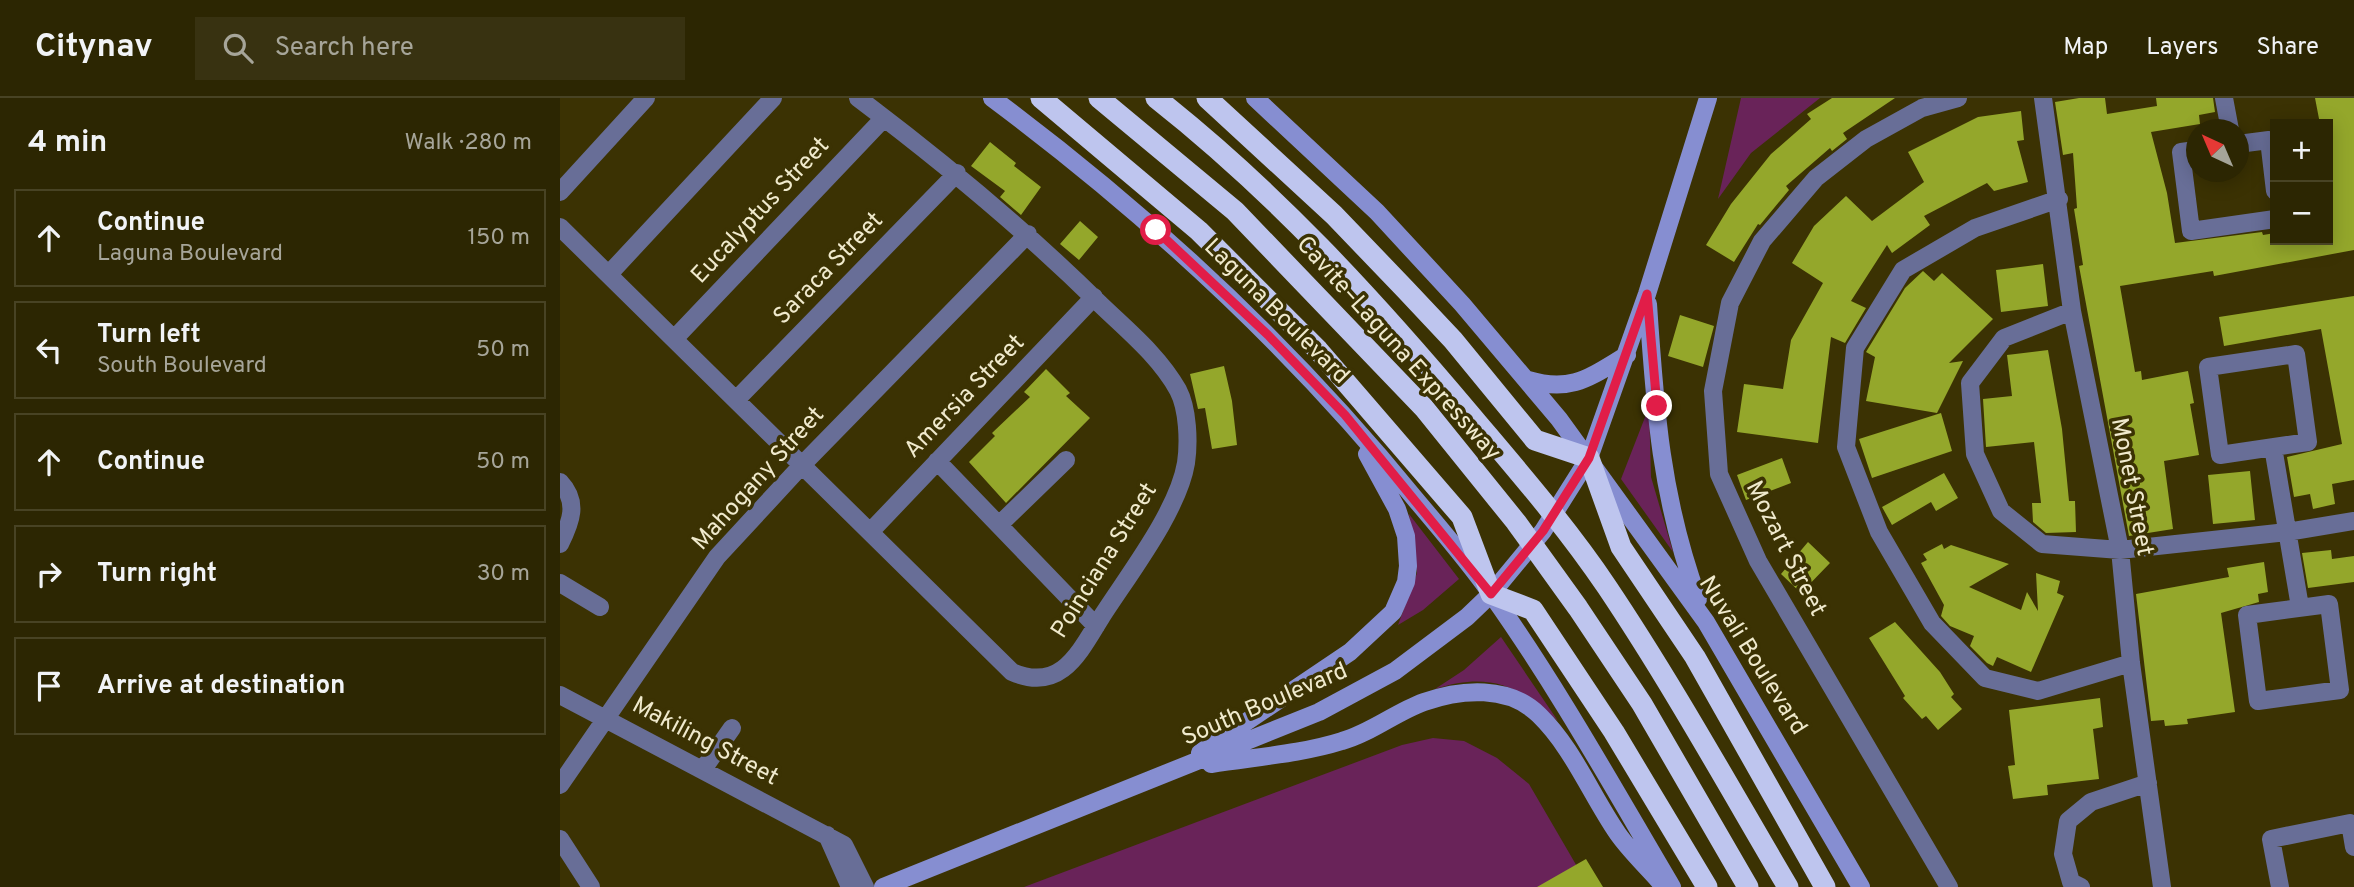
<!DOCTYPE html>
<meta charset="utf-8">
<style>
body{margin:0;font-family:Overpass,sans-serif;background:#383211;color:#f1f3f6}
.controls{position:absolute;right:21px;top:21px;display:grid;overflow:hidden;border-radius:0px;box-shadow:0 4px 18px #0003}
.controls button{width:63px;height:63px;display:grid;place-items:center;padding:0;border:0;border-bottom:2px solid #484324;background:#2c2602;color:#f1f3f6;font:35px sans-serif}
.compass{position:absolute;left:1626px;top:21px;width:63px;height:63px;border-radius:50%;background:#2c2602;box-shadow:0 4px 18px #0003;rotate:316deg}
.stop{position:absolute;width:21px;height:21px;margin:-16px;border:5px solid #e11d48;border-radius:50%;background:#fff}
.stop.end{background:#e11d48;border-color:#fff;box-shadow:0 2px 7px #0008}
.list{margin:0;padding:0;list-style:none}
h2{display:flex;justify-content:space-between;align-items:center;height:91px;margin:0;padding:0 28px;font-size:30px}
h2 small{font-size:23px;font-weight:400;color:#a6a599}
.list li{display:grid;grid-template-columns:46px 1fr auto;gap:21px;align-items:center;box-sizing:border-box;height:98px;margin:0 14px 14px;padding:0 14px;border:2px solid #484324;border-radius:0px}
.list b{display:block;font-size:26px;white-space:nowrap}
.list p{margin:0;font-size:23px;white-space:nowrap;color:#a6a599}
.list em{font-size:23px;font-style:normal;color:#a6a599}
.icon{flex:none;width:38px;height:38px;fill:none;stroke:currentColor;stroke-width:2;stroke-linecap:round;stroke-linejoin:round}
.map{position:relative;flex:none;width:1794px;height:789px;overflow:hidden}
header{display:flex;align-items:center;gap:42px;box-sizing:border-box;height:98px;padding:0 35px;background:#2c2602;border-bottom:2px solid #484324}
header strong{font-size:33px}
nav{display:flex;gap:38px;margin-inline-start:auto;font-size:24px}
.search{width:490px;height:63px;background:#383211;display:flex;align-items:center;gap:18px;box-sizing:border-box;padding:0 24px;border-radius:0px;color:#a6a599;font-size:26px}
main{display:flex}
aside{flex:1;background:#2c2602}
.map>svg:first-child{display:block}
</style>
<header>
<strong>Citynav</strong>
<div class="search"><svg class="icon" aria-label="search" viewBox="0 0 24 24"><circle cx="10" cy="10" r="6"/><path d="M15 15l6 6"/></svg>Search here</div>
<nav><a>Map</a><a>Layers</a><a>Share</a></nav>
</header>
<main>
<aside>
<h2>4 min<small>Walk · 280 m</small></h2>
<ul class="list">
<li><svg class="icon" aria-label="ahead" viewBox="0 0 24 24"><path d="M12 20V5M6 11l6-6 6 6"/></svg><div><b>Continue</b><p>Laguna Boulevard</p></div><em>150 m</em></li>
<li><svg class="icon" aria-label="left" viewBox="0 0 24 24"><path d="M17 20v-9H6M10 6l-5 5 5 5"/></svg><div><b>Turn left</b><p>South Boulevard</p></div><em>50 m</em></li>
<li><svg class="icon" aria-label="ahead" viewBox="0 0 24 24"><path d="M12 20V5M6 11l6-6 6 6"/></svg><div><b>Continue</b></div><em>50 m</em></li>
<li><svg class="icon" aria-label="right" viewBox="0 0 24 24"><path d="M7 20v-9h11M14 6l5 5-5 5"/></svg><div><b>Turn right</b></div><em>30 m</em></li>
<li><svg class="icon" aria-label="arrive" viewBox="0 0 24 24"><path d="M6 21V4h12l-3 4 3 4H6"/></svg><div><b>Arrive at destination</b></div></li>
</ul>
</aside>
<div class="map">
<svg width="1794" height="789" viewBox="0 0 1794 789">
<rect width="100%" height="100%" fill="#3b3203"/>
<path fill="#692359" d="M1181 0H1260L1191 55 1158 101Z
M1089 309 1091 379 1113 454 1061 381Z
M849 416 899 481 863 512 838 527 857 475Z
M941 539 998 623C958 587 929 574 875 591L904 572Z
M873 640 904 643 937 660 969 686 1029 789H464L842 647Z"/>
<path fill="#94a72b" d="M1272 0H1335L1283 35 1287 41 1272 53 1270 50 1226 88 1229 92 1200 127 1198 126 1174 164 1146 147 1171 106 1211 56 1251 21 1247 16Z
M1519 0H1545L1547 16 1597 8 1596 0H1653L1655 14 1639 17 1640 26 1591 34 1607 95 1615 145 1702 134 1703 137 1715 135V142H1768V26H1760L1755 0H1794V152L1654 178 1653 173 1560 188 1575 274 1581 273 1582 282 1628 273 1634 305 1630 306 1639 357 1604 363 1613 431 1569 438 1519 168 1523 167 1514 111 1517 110 1513 55 1503 57 1495 4Z
M1461 13 1464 42 1457 43 1468 84 1434 93 1427 85 1364 118 1370 127 1332 155 1327 147 1291 203 1306 210 1285 245 1271 239 1258 345 1177 334 1184 286 1223 291 1231 242 1263 185 1232 165 1254 128 1286 98 1312 123 1364 84 1348 54 1418 19Z
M430 44 456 65 454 68 481 89 461 117 440 99 445 93 411 68Z
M520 123 538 139 519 162 500 146Z
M1483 166 1488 208 1441 214 1436 172Z
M1363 173 1374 183 1382 175 1433 221 1389 265 1403 263 1377 315 1306 303 1315 259 1306 254 1345 190Z
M1794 198V382L1772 386 1775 406 1753 411 1750 396 1734 399 1727 359 1782 346 1761 231 1664 248 1659 219Z
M1120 217 1154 228 1143 269 1108 258Z
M1488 252 1502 331 1509 403H1515L1516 434 1486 435 1473 424 1472 405H1481L1474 344 1426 349 1423 301 1452 298 1447 257Z
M664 268 672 303 677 347 652 351 645 310 638 311 630 276Z
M486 271 510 295 506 298 530 320 446 405 409 364 435 338 432 335 470 299 464 294Z
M1381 315 1392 353 1312 380 1299 341Z
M1222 360 1231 385 1186 402 1177 377Z
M1690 373 1695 422 1653 426 1648 377Z
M1384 375 1398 400 1376 413 1371 404 1332 427 1322 409Z
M1248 444 1270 465 1241 495 1221 476Z
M1382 446 1384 451 1391 447 1449 466 1409 489 1461 512 1467 494 1478 513 1476 475 1500 483 1497 495 1504 498 1471 574 1437 559 1433 568 1427 565 1410 548 1414 538 1390 528 1381 518 1384 507 1361 465 1367 462 1363 456Z
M1771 452 1772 461 1794 458V484L1748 490 1742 455Z
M1704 464 1708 494 1698 496 1699 504 1661 515 1675 614 1627 621 1628 626 1605 628 1604 622 1591 623 1576 496 1669 479 1667 470Z
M1335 524 1380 574 1394 596 1391 599 1402 611 1378 632 1366 618 1362 621 1343 600 1345 598 1309 540Z
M1540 600 1543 629 1533 631 1539 681 1487 687 1488 697 1453 701 1448 668 1455 667 1449 612Z
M1026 761 1043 789H977Z"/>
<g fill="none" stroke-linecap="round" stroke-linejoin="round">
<path stroke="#686e97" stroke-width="18" d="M1483 0 1512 213 1560 452 1571 565 1602 789
M1664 0 1670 32
M1678 46 1709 42 1715 93
M1636 52 1621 54 1631 133 1715 121
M0 94 86 0
M1499 101 1415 130 1343 172 1295 250 1286 349 1319 434 1372 525 1425 580 1478 593 1571 565
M0 129 452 574C501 595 519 555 542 518 569 476 618 413 626 365 629 344 628 311 618 292 599 258 568 233 540 206 464 131 383 64 298 0
M49 176 213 0
M1512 213 1444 240 1410 285 1415 356 1441 413 1482 446 1560 452 1727 434 1794 423
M115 240 324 20
M1736 256 1748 344 1660 357 1648 269Z
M177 301 397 75
M1713 349 1740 509
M377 363 536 528
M0 384C19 404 11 424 0 446
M439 427 506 362
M311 433 534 199
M0 485 40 509
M1769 506 1780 592 1698 603 1687 517Z
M0 597 284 747 305 789
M144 670 172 630
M0 687 157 459 243 366 468 136
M267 737 290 789
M0 741 31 789
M1389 789 1198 463 1159 376 1153 293 1170 205 1202 143 1256 80 1306 41 1362 10 1398 0
M1521 789 1511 784 1503 756 1508 723 1531 704 1588 685
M1720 789 1711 741 1790 725 1794 749"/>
<path stroke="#868ed1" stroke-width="18" d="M432 0C589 117 733 250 856 402 882 433 909 464 932 497 998 590 1054 691 1112 789
M695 0 817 114 902 206 999 321 1146 524 1301 789
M1088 206C1095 312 1101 400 1138 501
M968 282C1012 295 1030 279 1067 257
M640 655 790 554 833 514 846 484 848 468 846 438 837 411 807 356
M651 666C694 659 741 656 782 643 811 635 836 614 864 604 901 591 949 587 979 617 1013 650 1031 697 1058 736 1070 753 1086 768 1100 784
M323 789 759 614 835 573 907 519 931 496 983 433 1029 360 1087 196 1148 0"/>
<path stroke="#bec5ee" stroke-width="21" d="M481 0 639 133 758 252 902 419 931 496 973 512 1054 634 1147 789
M539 0 675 113 864 310 956 424 1018 510 1082 606 1188 789
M596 0C714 93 813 201 909 315 957 372 1006 428 1047 489 1112 586 1169 689 1228 789
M647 0 774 117 845 191 893 242 975 342 1029 360 1061 449 1135 559 1265 789"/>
</g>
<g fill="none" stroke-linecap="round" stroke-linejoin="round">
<path stroke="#e11d48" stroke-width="9" d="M596 132 708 237 785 317 931 496 983 433 1029 360 1087 196 1097 308"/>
</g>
<g text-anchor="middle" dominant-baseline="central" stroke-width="7" stroke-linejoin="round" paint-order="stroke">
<g font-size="24" fill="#f0eacd" stroke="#3b3203">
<text transform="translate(201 113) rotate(-47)">Eucalyptus Street</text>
<text transform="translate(269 171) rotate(-46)">Saraca Street</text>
<text transform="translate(716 214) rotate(45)">Laguna Boulevard</text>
<text transform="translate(838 251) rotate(48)">Cavite–Laguna Expressway</text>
<text transform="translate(405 299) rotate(-46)">Amersia Street</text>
<text transform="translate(199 381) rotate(-48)">Mahogany Street</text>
<text transform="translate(1571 389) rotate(79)">Monet Street</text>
<text transform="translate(1225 451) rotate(63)">Mozart Street</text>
<text transform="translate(545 463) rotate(-58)">Poinciana Street</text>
<text transform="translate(1192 558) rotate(58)">Nuvali Boulevard</text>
<text transform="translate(705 607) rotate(-23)">South Boulevard</text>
<text transform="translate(145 644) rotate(28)">Makiling Street</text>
</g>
</g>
</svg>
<div class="controls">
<button>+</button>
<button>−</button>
</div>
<svg class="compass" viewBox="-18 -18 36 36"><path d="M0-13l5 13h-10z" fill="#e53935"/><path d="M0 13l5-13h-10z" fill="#a6a599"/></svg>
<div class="stop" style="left:596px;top:132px"></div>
<div class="stop end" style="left:1097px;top:308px"></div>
</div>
</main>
